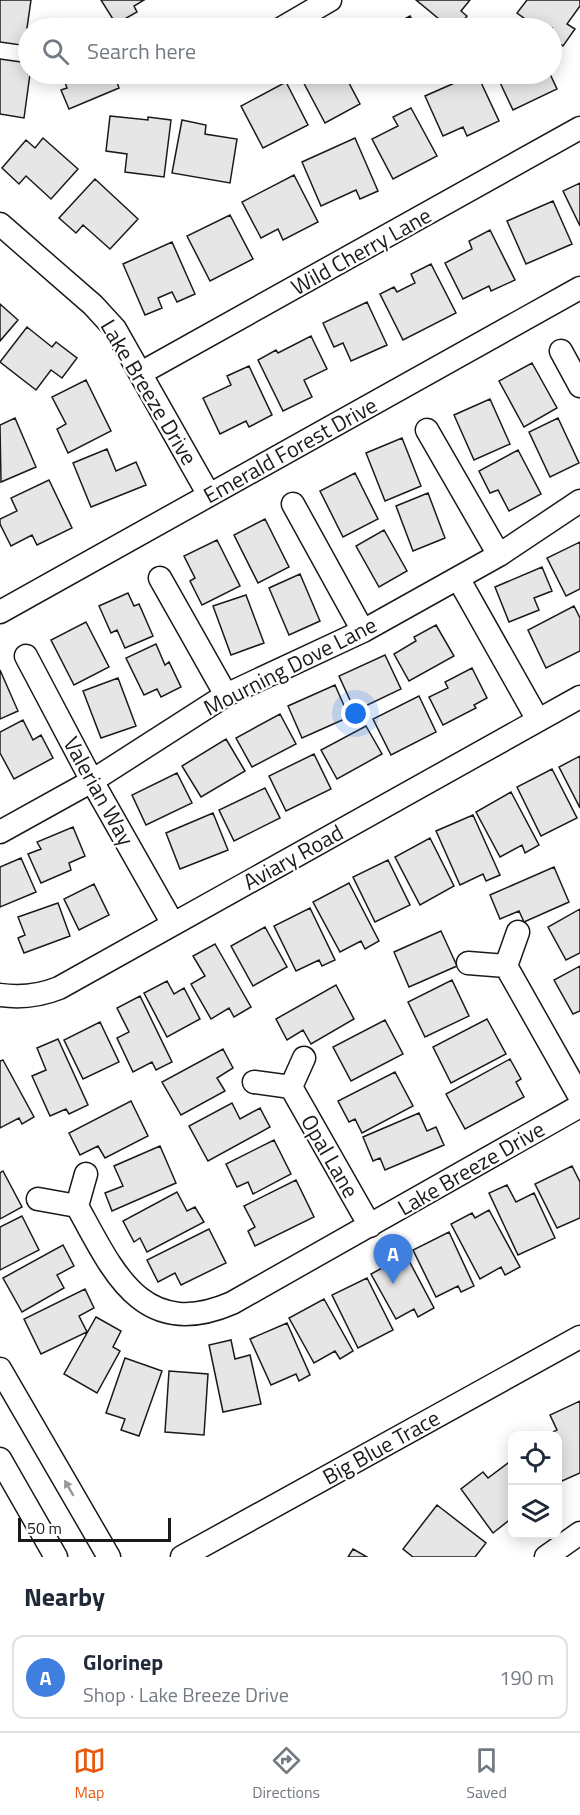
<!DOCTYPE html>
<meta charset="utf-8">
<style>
body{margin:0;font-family:"Titillium Web",sans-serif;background:#f2f2f3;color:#1f2937}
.controls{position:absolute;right:18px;bottom:18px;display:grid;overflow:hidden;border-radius:12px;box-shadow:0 3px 15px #0003}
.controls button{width:54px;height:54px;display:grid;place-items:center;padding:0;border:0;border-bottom:2px solid #e0e1e3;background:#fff;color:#1f2937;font:30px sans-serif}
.scale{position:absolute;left:18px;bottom:15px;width:153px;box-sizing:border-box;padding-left:6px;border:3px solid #1a1a1a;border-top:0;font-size:16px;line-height:21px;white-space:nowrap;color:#1a1a1a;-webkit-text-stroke:4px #fff;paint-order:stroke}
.you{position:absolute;left:356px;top:714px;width:21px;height:21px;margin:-15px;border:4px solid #fff;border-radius:50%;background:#1a73e8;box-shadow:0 0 0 9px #1a73e833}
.badge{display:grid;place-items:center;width:39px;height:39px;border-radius:50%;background:#ea580c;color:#fff;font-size:20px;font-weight:700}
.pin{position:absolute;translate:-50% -50px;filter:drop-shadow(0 2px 3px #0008)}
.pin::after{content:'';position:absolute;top:32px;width:21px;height:18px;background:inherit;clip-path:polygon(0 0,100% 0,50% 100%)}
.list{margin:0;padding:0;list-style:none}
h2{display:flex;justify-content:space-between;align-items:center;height:78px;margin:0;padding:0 24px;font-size:26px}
h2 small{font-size:20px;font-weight:400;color:#747a83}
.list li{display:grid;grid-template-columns:39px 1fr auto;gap:18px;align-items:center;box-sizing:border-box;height:84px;margin:0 12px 12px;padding:0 12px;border:2px solid #e0e1e3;border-radius:12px}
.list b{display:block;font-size:22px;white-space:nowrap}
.list p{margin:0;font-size:20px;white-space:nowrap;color:#747a83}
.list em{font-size:20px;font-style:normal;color:#747a83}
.icon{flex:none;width:33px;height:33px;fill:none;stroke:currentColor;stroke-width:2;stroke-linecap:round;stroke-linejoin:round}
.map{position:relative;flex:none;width:580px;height:1557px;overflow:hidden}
.search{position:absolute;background:#fff;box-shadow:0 3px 15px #0003;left:18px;right:18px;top:18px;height:66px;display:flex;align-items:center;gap:15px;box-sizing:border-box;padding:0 21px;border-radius:33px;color:#747a83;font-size:22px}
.sheet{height:174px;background:#fff}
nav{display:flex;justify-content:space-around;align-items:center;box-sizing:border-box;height:84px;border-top:2px solid #e0e1e3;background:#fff;font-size:16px;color:#747a83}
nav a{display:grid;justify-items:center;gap:3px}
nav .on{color:#ea580c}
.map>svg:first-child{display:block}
</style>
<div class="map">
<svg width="580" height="1557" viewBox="0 0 580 1557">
<rect width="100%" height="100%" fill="#fff"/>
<path fill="#e6e6e6" stroke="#1a1a1a" stroke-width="1.5" d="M0 0H31L27 28H33H28V46L0 42Z
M101 0H144L134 6 137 12 116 24Z
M416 0H470L461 11 467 16 457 28H450Z
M527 0H580V6L567 24 575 29 563 46 552 38V28H538L517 13Z
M410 16 417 28H387Z
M0 59 28 63V74H30L24 118 0 114Z
M62 74H114L119 88 69 109 61 90 67 88Z
M299 74H364L349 83 360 104 325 123Z
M378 74H395L382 81Z
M475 74H477L499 121 467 136 463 127 443 136 425 96Z
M496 74H550L557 89 513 110Z
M286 82 308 125 263 148 241 106Z
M411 108 437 156 393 179 372 139 398 126 393 117Z
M110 116 148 120V117L171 120 164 177 125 172 127 154 106 151Z
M182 120 206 125 205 134 237 139 230 183 172 173Z
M43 138 78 169 51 199 26 176 19 184 2 168 26 140 35 148Z
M355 138 378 191 360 199 356 190 321 206 302 162Z
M294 175 318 222 283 240 278 229 261 238 242 202Z
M95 179 138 219 110 249 83 225 76 233 59 218Z
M580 183V226L563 191Z
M553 201 572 244 526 264 507 221Z
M230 215 253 259 210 281 187 236Z
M490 230 515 280 491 291 489 286 463 299 445 263 472 249 469 241Z
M172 242 195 294 177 302 172 292 158 298 162 308 145 315 123 264Z
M431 264 456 313 403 340 380 294 394 287 397 292 415 283 411 274Z
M367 302 387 345 351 361 343 343 334 347 323 323Z
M0 304 18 320 0 341Z
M27 327 52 347 56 342 77 358 62 378 51 370 36 390 0 362Z
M311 336 327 369 304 380 312 397 283 411 258 360 276 350 278 353Z
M532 363 557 408 524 427 499 381Z
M249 366 272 415 249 427 246 421 220 434 203 398 231 385 227 376Z
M86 380 111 431 68 453 57 429 66 424 52 397Z
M490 399 510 444 474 460 454 415Z
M15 418 36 467 1 482 0 425Z
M558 418 579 463 550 477 529 432Z
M402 438 421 486 385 501 366 453Z
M107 449 116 471 136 462 146 485 91 507 73 463Z
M518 450 541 494 509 511 498 490 490 493 479 471Z
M355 473 378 519 343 537 320 491Z
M49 480 72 528 37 545 32 535 11 546 0 524V519L17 511 11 498Z
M428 493 445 538 413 551 396 506Z
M265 519 289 567 258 583 234 535Z
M384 530 407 571 379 587 356 546Z
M217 540 240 586 202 605 190 581 195 578 184 556Z
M580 542V589L566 596 547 558Z
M542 567 552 591 534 598 539 610 509 622 495 587Z
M300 574 320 621 289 635 269 588Z
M128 593 134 606 139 604 153 636 125 648 117 630 111 633 99 606Z
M246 595 264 643 231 655 213 606Z
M574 606 580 618V651L546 668 528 630Z
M86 622 109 667 74 685 51 640Z
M436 625 454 656 409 681 394 654 416 641 414 637Z
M156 644 165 665 169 662 181 687 161 697 157 689 144 695 126 658Z
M385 655 401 689 355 711 339 676Z
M472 668 487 698 474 705 476 708 443 725 429 697 448 688 445 682Z
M0 670 18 711 0 719Z
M118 678 136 726 101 738 83 691Z
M335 685 349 717 302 738 288 706Z
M419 696 436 732 391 755 373 719Z
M280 714 296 744 252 767 236 738Z
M23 720 33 740 41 735 53 758 14 779 0 753V732Z
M366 726 382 754 337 779 321 750Z
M226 739 245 771 201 797 182 766Z
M314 754 331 789 286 811 269 776Z
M580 756V808L559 767Z
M552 769 577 818 541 836 517 787Z
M177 773 192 803 146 825 132 795Z
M265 788 280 818 234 841 219 810Z
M511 792 539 845 525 853 522 845 500 857 476 812Z
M213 813 228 850 180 869 166 833Z
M473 815 500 875 486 881 483 874 460 885 436 831Z
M73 827 85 856 69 863 71 870 41 883 28 854 41 849 37 842Z
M430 838 454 886 420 905 395 857Z
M21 858 36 892 0 907V867Z
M388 860 410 905 375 922 353 877Z
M554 867 569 902 524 922 519 911 500 919 490 895Z
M349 883 379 941 365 949 361 941 340 952 313 902Z
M94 884 109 915 79 930 64 899Z
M58 903 70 936 24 953 18 938 25 935 18 917Z
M310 908 335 960 322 966 319 960 296 971 274 926Z
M580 909V953L566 960 548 927Z
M265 927 287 967 253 986 231 946Z
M441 931 457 966 409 987 394 952Z
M215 944 251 1007 234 1017 229 1008 211 1019 191 984 205 976 193 956Z
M580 966V1011L573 1014 554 980Z
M452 980 469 1016 425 1037 408 1002Z
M167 981 174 994 184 988 200 1019 167 1037 144 993Z
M336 985 354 1019 311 1044 303 1030 287 1040 276 1019Z
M140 996 172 1062 156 1070 152 1062 133 1072 117 1038 129 1032 117 1008Z
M487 1019 506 1054 451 1083 433 1047Z
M385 1020 403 1054 351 1081 333 1047Z
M100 1022 119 1062 83 1079 64 1040Z
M58 1039 88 1105 69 1114 66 1109 50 1116 32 1076 46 1070 37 1048Z
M223 1049 233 1068 217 1078 225 1091 181 1115 162 1082Z
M510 1059 521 1079 516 1082 524 1097 465 1129 446 1094Z
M3 1060 34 1117 22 1124 19 1118 0 1128V1061Z
M395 1072 413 1106 362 1133 355 1119 349 1122 338 1101Z
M131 1101 148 1136 105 1158 98 1146 80 1155 69 1133Z
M232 1103 240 1119 260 1108 270 1127 208 1161 189 1126Z
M419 1113 427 1131 436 1127 444 1145 385 1170 380 1158 373 1161 363 1137Z
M274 1140 291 1174 253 1194 248 1182 237 1187 226 1164Z
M160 1146 176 1183 112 1211 105 1193 123 1186 114 1166Z
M572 1166 580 1182V1218L557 1228 535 1184Z
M3 1171 22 1207 0 1219V1173Z
M296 1180 314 1217 255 1246 248 1231 255 1227 244 1206Z
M507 1185 516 1202 534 1193 555 1238 518 1255 489 1193Z
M177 1192 187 1211 195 1207 204 1222 147 1252 140 1238 134 1242 123 1221Z
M489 1210 520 1267 505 1275 501 1267 480 1279 451 1224 472 1213 475 1218Z
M22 1216 39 1250 0 1270V1227Z
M209 1229 226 1263 181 1285 175 1273 158 1282 147 1260Z
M449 1232 474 1286 461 1292 458 1286 436 1297 413 1250Z
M63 1245 74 1266 57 1275 64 1288 22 1312 3 1278Z
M406 1255 434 1308 418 1317 414 1309 396 1319 371 1274Z
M367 1278 393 1330 358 1348 332 1295Z
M85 1289 94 1308 79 1316 87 1332 41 1354 24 1319Z
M324 1299 353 1351 340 1359 335 1351 314 1363 289 1318Z
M96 1317 121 1331 113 1347 120 1351 97 1393 64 1374Z
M287 1323 310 1375 299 1381 296 1374 271 1385 250 1339Z
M231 1340 235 1359 250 1355 261 1404 223 1412 209 1345Z
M125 1358 162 1371 139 1436 121 1430 125 1419 106 1413Z
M169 1371 208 1374 204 1435 165 1432Z
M580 1401V1473L562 1481 558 1470V1436H545L557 1430 550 1415Z
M512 1460V1518L493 1533 461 1489 483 1472 488 1478Z
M437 1505 486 1543 475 1557H413L403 1549Z
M353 1549 367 1557H348Z"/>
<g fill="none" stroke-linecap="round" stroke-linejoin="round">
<defs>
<path id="minor" d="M282 28 330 0
M0 224 93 305 115 329 209 495
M561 351 580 386
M141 373 580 128
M427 430 499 555
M293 504 363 631
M160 578 226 695
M458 578 538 720
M0 612 580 288
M26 656 92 781 173 924
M0 832 92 781 226 695 363 631 499 555 580 501
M468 963 506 966 518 932
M506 966 580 1097
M0 995C21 998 39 996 59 988L580 697
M254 1082 291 1087 304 1058
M291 1087 370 1226
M38 1199 77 1206 86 1174
M77 1206C113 1271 142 1342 232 1303L580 1106
M0 1369 109 1557
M0 1459 56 1557
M182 1557 580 1337
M546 1557 580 1533"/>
</defs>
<use href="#minor" stroke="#1a1a1a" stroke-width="25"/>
<use href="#minor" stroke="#fff" stroke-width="22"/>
</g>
<defs><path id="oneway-solid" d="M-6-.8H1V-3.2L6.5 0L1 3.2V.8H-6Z" transform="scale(1.5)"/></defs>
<use fill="#989898" href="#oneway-solid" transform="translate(69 1488) rotate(-120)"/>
<g text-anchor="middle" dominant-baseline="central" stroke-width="4.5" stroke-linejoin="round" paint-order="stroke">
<g font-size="22" fill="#1a1a1a" stroke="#fff">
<text transform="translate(361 251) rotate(-29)">Wild Cherry Lane</text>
<text transform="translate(149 392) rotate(59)">Lake Breeze Drive</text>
<text transform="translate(290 450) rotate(-29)">Emerald Forest Drive</text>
<text transform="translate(290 666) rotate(-27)">Mourning Dove Lane</text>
<text transform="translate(99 791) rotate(61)">Valerian Way</text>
<text transform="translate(293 857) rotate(-29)">Aviary Road</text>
<text transform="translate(330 1156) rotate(60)">Opal Lane</text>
<text transform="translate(471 1168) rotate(-30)">Lake Breeze Drive</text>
<text transform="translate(381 1447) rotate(-29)">Big Blue Trace</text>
</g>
</g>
</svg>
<div class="controls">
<button><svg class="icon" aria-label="locate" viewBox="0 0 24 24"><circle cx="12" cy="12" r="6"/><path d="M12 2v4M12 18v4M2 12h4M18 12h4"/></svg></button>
<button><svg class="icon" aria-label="layers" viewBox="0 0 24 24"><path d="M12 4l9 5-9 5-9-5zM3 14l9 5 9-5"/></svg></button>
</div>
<div class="scale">50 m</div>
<div class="you"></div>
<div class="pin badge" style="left:393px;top:1284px;background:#3f7fe0">A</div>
<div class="search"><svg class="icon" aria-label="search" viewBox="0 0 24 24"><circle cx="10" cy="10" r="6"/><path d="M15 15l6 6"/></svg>Search here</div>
</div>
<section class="sheet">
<h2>Nearby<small></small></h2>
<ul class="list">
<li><span class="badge" style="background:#3f7fe0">A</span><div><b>Glorinep</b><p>Shop · Lake Breeze Drive</p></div><em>190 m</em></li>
</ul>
</section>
<nav>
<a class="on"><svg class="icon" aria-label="map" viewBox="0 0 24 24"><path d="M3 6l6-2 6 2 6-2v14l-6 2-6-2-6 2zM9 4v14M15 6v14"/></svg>Map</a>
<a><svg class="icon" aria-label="directions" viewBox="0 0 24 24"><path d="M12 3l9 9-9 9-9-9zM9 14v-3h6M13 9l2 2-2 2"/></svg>Directions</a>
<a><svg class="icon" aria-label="saved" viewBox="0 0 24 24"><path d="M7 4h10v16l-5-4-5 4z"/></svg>Saved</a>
</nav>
